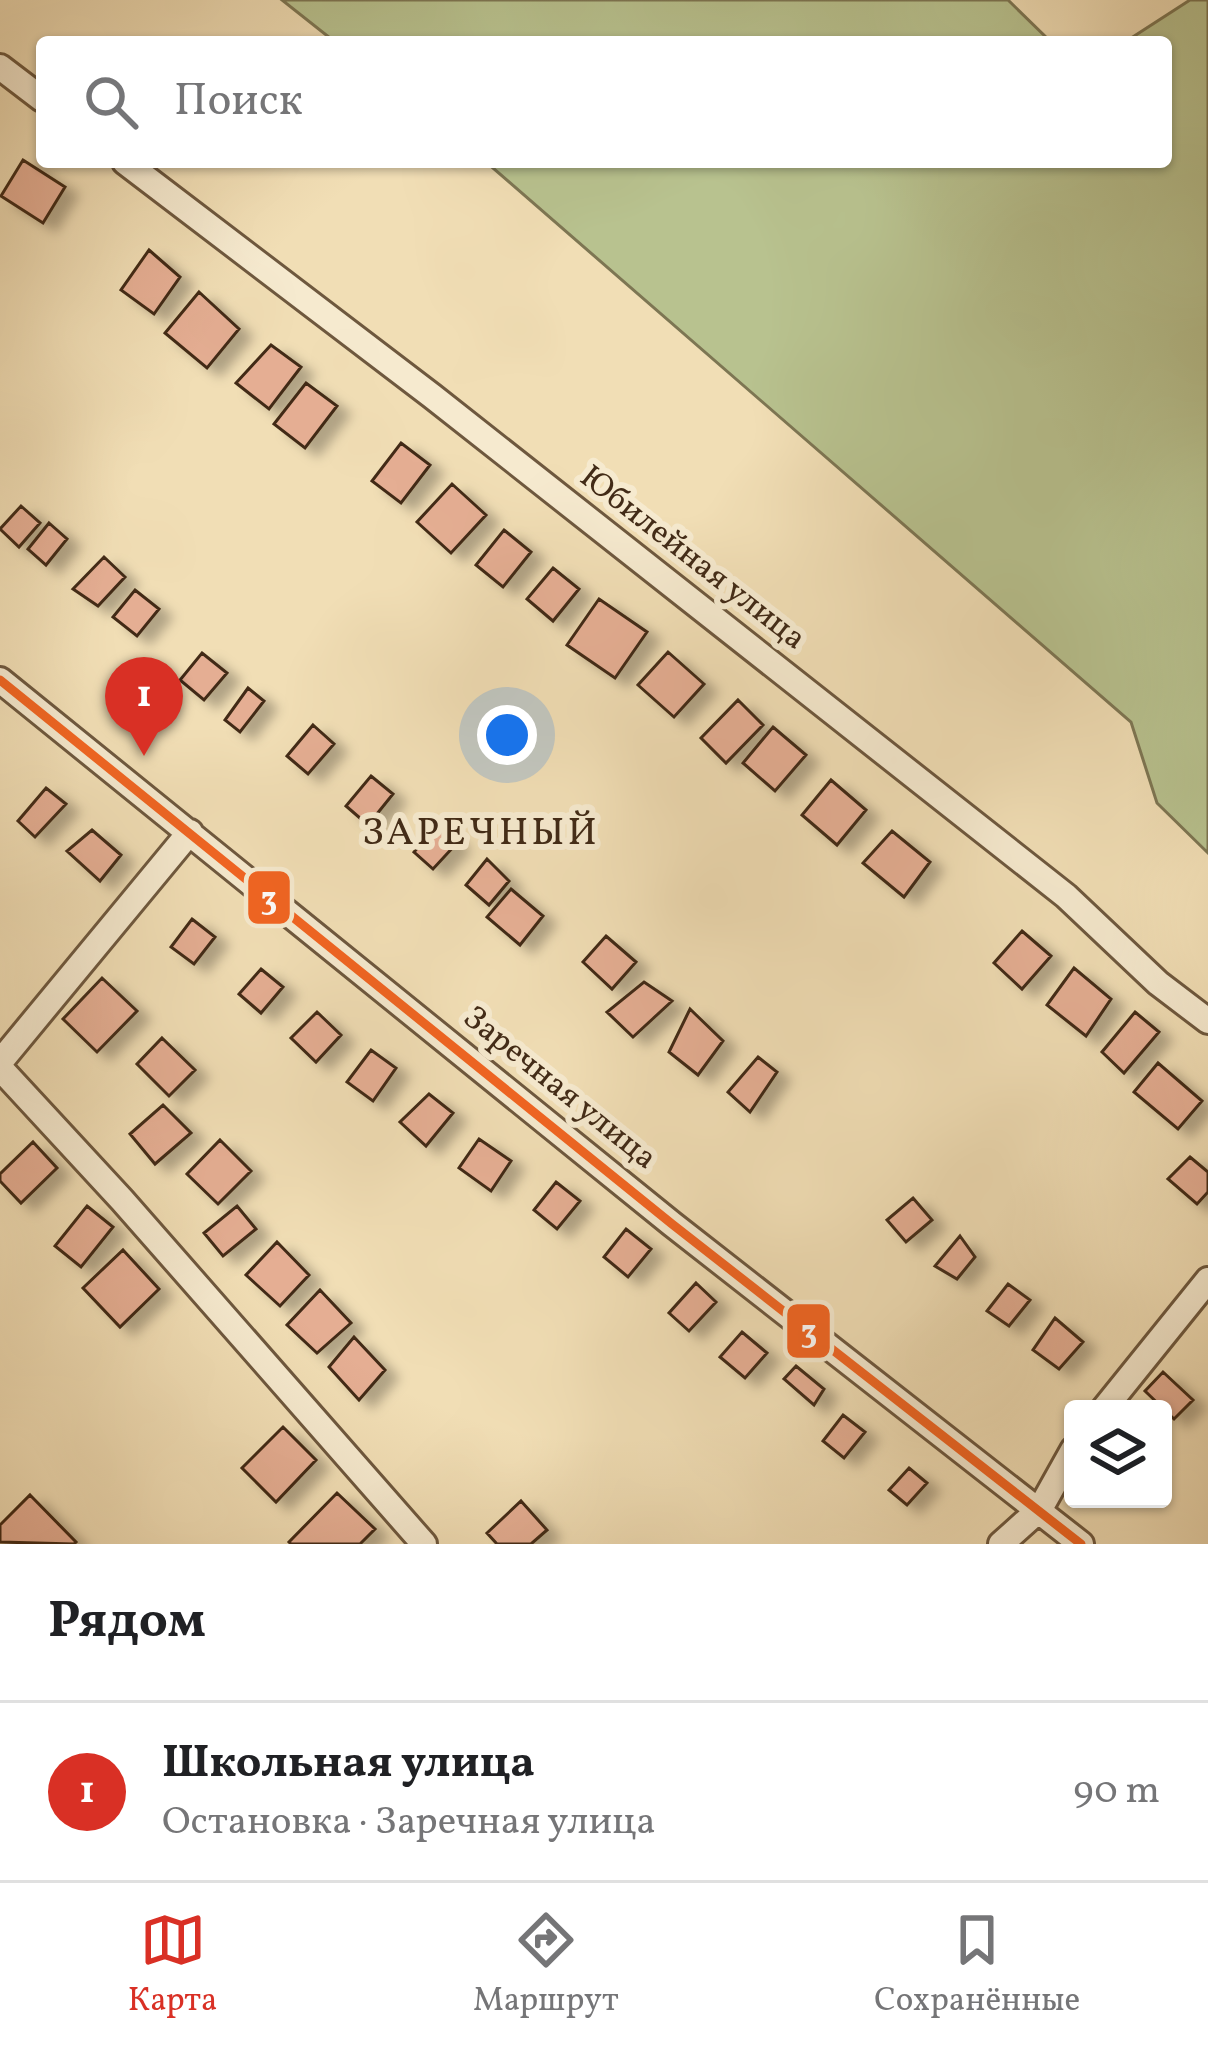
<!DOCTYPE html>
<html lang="ru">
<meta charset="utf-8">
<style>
body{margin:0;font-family:Vollkorn,serif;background:#f2f2f2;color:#202124}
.controls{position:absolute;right:36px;bottom:36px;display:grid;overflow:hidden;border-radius:12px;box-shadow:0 3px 9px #0004}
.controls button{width:108px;height:108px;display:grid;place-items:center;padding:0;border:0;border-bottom:3px solid #e0e0e0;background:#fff;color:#202124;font:60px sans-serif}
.you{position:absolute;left:507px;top:735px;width:42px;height:42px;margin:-30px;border:9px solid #fff;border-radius:50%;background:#1a73e8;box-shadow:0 0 0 18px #1a73e833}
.badge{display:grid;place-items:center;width:78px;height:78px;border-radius:50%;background:#d93025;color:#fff;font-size:39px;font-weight:700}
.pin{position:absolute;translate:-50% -99px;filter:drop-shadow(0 3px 6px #0008)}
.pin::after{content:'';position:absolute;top:63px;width:42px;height:36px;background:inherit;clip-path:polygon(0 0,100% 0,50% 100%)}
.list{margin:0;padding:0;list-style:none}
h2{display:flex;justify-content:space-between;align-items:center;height:156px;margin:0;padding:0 48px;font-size:51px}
h2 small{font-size:39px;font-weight:400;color:#757577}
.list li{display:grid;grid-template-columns:78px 1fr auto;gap:36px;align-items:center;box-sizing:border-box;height:180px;padding:0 48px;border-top:3px solid #e0e0e0}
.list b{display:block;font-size:45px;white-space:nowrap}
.list p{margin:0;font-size:39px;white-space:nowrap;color:#757577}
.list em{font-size:39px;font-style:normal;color:#757577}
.icon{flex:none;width:66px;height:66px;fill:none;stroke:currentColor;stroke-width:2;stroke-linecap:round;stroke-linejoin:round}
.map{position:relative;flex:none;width:1208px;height:1544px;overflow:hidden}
.search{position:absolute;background:#fff;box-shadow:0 3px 9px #0004;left:36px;right:36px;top:36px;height:132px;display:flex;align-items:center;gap:30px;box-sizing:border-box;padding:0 42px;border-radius:12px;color:#757577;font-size:45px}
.sheet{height:336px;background:#fff}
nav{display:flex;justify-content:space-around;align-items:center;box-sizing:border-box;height:168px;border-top:3px solid #e0e0e0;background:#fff;font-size:33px;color:#757577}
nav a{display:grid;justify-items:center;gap:6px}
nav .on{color:#d93025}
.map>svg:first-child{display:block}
</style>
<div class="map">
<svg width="1208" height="1544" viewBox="0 0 1208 1544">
<defs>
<filter id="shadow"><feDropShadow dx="13" dy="8" stdDeviation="6" flood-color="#0004"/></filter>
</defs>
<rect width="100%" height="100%" fill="#f1deb5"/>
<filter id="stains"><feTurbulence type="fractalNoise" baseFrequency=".00167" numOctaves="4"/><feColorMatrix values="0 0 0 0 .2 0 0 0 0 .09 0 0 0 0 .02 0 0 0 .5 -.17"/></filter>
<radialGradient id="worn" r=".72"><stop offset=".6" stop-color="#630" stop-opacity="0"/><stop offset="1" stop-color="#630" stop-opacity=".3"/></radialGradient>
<path fill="#b8c28f" stroke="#7d7653" stroke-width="3" d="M282 0H1008L1051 42H335Z
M1190 0H1208V853L1157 803 1131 722 486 162H1166V42H1125Z"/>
<path fill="#e5ae93" stroke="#422b17" stroke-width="3" filter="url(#shadow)" d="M23 160 65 187 43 223 1 196Z
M149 250 180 277 154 314 121 290Z
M199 292 239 329 207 368 165 333Z
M271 345 301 367 269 409 236 383Z
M306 383 337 406 305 448 274 424Z
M401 443 430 465 401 503 372 481Z
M452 484 486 515 451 553 417 522Z
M21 506 40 523 19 547 0 529Z
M49 523 67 539 46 565 28 549Z
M504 530 531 552 503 587 476 565Z
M104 557 125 577 98 606 73 589Z
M553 568 579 589 553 621 527 599Z
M135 590 159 609 137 636 113 617Z
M599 599 647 632 615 678 567 645Z
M668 652 704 684 674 717 638 685Z
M202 653 227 673 204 700 180 680Z
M248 688 264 701 240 732 225 720Z
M738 700 763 725 726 763 701 738Z
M313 725 334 744 308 774 287 756Z
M773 727 806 755 775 791 743 763Z
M371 776 393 794 368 825 346 806Z
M831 780 866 810 837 845 802 815Z
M46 788 66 804 35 837 18 821Z
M439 823 457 843 433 869 414 852Z
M92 830 121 855 100 881 67 851Z
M892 831 930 862 904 897 863 863Z
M487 859 509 881 489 905 466 885Z
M511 889 543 916 520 945 487 917Z
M192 919 215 937 194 964 171 947Z
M1022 931 1051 956 1022 989 994 963Z
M606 936 636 962 612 989 583 962Z
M1074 968 1111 999 1086 1036 1047 1005Z
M261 969 283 987 261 1013 239 994Z
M102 978 137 1011 97 1052 63 1019Z
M644 982 672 1001 633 1037 607 1012Z
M690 1009 723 1041 698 1075 669 1052Z
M317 1012 341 1035 316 1062 291 1038Z
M1135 1012 1159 1032 1124 1073 1102 1052Z
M162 1038 195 1070 169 1096 137 1064Z
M371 1050 396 1068 373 1101 347 1082Z
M758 1057 777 1072 750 1112 728 1092Z
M1158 1063 1202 1101 1178 1129 1134 1092Z
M429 1094 453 1113 426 1146 400 1122Z
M163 1105 191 1133 155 1164 130 1134Z
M479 1139 511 1161 491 1191 459 1168Z
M220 1140 251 1171 218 1204 187 1174Z
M33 1142 57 1168 21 1203 0 1181V1174Z
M1190 1157 1208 1172V1192L1197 1204 1168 1179Z
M556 1182 580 1201 557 1229 534 1210Z
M913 1198 932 1220 906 1242 887 1220Z
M87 1206 113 1227 81 1267 55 1246Z
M237 1206 256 1229 223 1256 204 1233Z
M626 1229 651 1249 628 1277 604 1257Z
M960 1236 975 1257 957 1279 935 1266Z
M277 1242 309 1275 280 1306 246 1275Z
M123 1250 159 1289 120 1327 83 1288Z
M696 1283 716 1302 689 1331 669 1313Z
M1008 1284 1030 1300 1009 1326 987 1311Z
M320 1290 351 1323 317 1353 287 1325Z
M1055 1318 1083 1342 1059 1369 1033 1350Z
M742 1332 767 1353 745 1378 720 1357Z
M354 1337 385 1370 359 1400 329 1367Z
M796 1366 824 1389 814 1405 784 1379Z
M1163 1372 1193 1400 1174 1419 1145 1391Z
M843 1415 865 1432 844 1458 823 1441Z
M283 1427 316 1460 276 1502 242 1468Z
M909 1468 927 1483 907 1505 889 1490Z
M337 1493 375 1529 360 1544H291L289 1542Z
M30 1495 76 1542 74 1544 0 1542V1525Z
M521 1501 547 1530 531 1544H497L487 1533Z"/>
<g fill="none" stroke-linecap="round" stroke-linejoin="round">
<defs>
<path id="minor" d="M0 67 42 99
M125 162 432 396 1066 896 1158 983 1208 1021
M0 680 672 1224 1081 1544
M0 1062 190 832
M0 1068 122 1200 424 1544
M1104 1409 1208 1280
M1001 1544 1040 1509 1073 1450"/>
</defs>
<use href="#minor" stroke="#6e583e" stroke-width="30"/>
<use href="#minor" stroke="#f6eacf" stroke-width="24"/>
<defs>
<path id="bus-1" d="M0 680 672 1224 1081 1544"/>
</defs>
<use href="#bus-1" stroke="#f6eacf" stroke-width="18"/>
<use href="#bus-1" stroke="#f26522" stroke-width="9"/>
</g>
<g text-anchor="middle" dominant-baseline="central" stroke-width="12" stroke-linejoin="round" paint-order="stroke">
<g font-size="33" fill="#422b17" stroke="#f6eacf">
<text transform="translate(692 559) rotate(38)">Юбилейная улица</text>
<text transform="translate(559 1089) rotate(39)">Заречная улица</text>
</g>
<g font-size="39" letter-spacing="3" fill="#422b17" stroke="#f6eacf">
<text x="481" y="834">ЗАРЕЧНЫЙ</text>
</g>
</g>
<g stroke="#f6eacf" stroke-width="4.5">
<rect x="246" y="869" width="46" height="57" rx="12" fill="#f26522"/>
<rect x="785" y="1302" width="47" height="58" rx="12" fill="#f26522"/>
</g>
<g font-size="33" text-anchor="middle" font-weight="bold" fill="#fff">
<text x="269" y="909">3</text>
<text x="809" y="1342">3</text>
</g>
<rect width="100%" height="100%" filter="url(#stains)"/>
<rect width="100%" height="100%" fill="url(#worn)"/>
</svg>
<div class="controls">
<button><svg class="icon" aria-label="layers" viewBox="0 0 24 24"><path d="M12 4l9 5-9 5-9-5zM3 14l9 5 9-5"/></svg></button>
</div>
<div class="you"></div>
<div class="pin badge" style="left:144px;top:756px">1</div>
<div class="search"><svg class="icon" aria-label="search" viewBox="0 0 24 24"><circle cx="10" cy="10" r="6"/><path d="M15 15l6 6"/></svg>Поиск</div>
</div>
<section class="sheet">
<h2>Рядом<small></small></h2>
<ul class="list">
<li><span class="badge">1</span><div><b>Школьная улица</b><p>Остановка · Заречная улица</p></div><em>90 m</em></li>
</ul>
</section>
<nav>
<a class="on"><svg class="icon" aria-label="map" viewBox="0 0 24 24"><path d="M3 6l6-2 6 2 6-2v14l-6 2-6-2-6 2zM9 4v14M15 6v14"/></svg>Карта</a>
<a><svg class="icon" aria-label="directions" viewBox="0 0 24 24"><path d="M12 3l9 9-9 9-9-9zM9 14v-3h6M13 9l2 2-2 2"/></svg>Маршрут</a>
<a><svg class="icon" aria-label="saved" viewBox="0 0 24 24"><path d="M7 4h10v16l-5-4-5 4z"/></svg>Сохранённые</a>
</nav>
